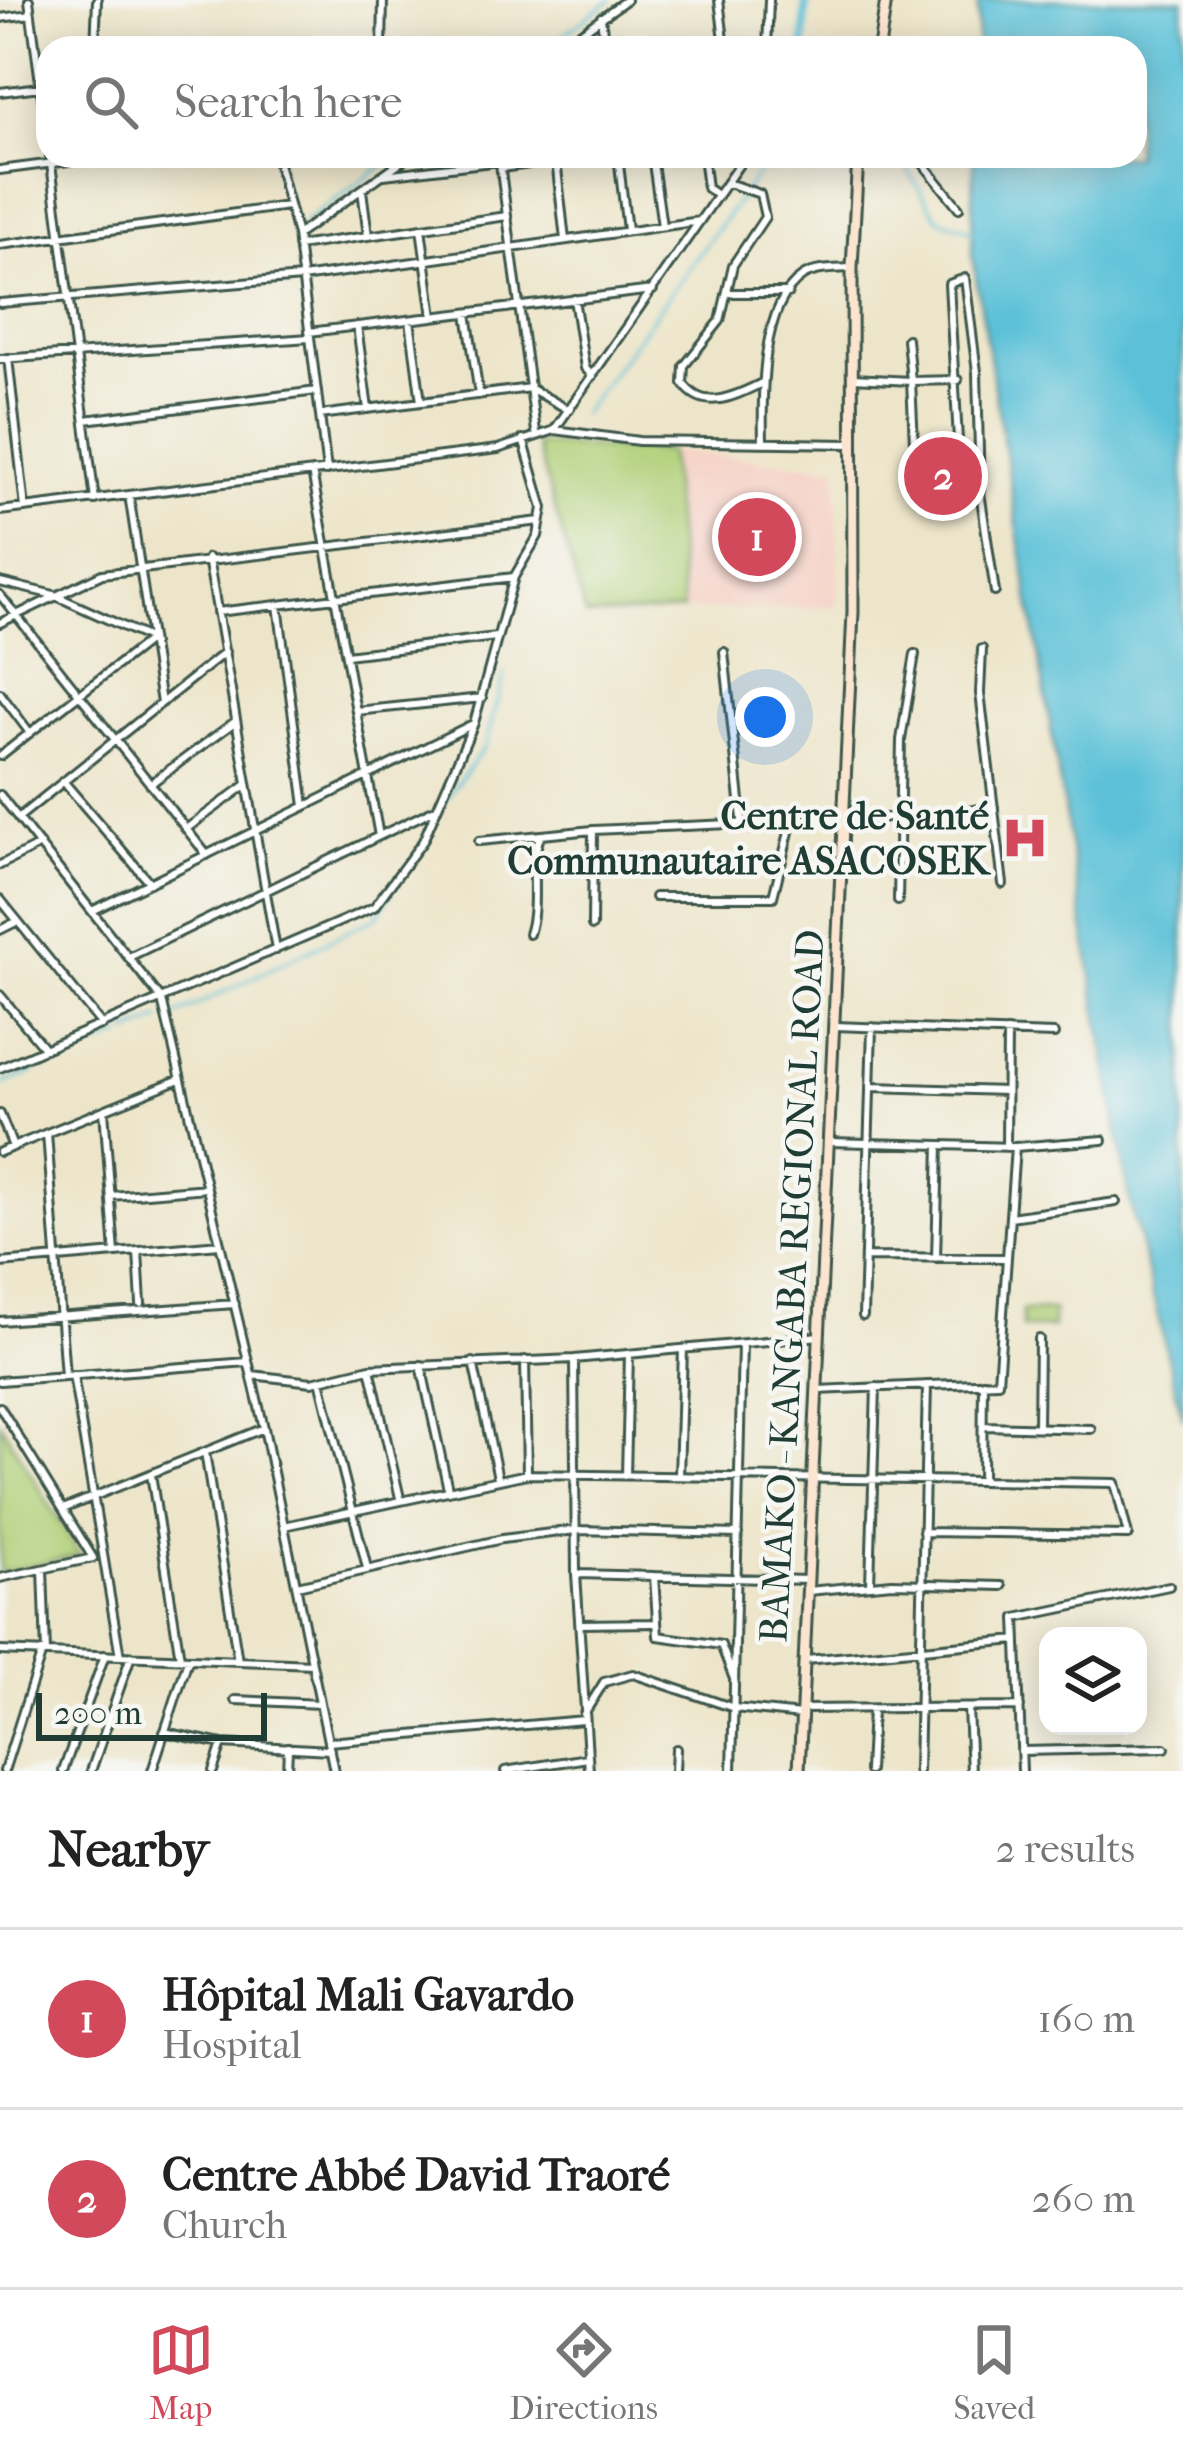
<!DOCTYPE html>
<meta charset="utf-8">
<style>
body{margin:0;font-family:"IM FELL French Canon",serif;background:#f2f2f2;color:#222}
.controls{position:absolute;right:36px;bottom:36px;display:grid;overflow:hidden;border-radius:24px;box-shadow:0 6px 30px #0003}
.controls button{width:108px;height:108px;display:grid;place-items:center;padding:0;border:0;border-bottom:3px solid #e0e0e0;background:#fff;color:#222;font:60px sans-serif}
.scale{position:absolute;left:36px;bottom:30px;width:231px;box-sizing:border-box;padding-left:12px;border:6px solid #1f3d34;border-top:0;font-size:33px;line-height:42px;white-space:nowrap;color:#1f3d34;-webkit-text-stroke:9px #f6f6f2;paint-order:stroke}
.you{position:absolute;left:765px;top:717px;width:42px;height:42px;margin:-30px;border:9px solid #fff;border-radius:50%;background:#1a73e8;box-shadow:0 0 0 18px #1a73e833}
.badge{display:grid;place-items:center;width:78px;height:78px;border-radius:50%;background:#d1495b;color:#fff;font-size:39px;font-weight:700}
.pin{position:absolute;translate:-50% -50%;border:6px solid #fff;box-shadow:0 3px 12px #0006}
.list{margin:0;padding:0;list-style:none}
h2{display:flex;justify-content:space-between;align-items:center;height:156px;margin:0;padding:0 48px;font-size:51px}
h2 small{font-size:39px;font-weight:400;color:#767676}
.list li{display:grid;grid-template-columns:78px 1fr auto;gap:36px;align-items:center;box-sizing:border-box;height:180px;padding:0 48px;border-top:3px solid #e0e0e0}
.list b{display:block;font-size:45px;white-space:nowrap}
.list p{margin:0;font-size:39px;white-space:nowrap;color:#767676}
.list em{font-size:39px;font-style:normal;color:#767676}
.icon{flex:none;width:66px;height:66px;fill:none;stroke:currentColor;stroke-width:2;stroke-linecap:round;stroke-linejoin:round}
.map{position:relative;flex:none;width:1183px;height:1771px;overflow:hidden}
.search{position:absolute;background:#fff;box-shadow:0 6px 30px #0003;left:36px;right:36px;top:36px;height:132px;display:flex;align-items:center;gap:30px;box-sizing:border-box;padding:0 42px;border-radius:36px;color:#767676;font-size:45px}
.sheet{height:516px;background:#fff}
nav{display:flex;justify-content:space-around;align-items:center;box-sizing:border-box;height:168px;border-top:3px solid #e0e0e0;background:#fff;font-size:33px;color:#767676}
nav a{display:grid;justify-items:center;gap:6px}
nav .on{color:#d1495b}
.map>svg:first-child{display:block}
</style>
<div class="map">
<svg width="1183" height="1771" viewBox="0 0 1183 1771">
<rect width="100%" height="100%" fill="#f6f6f2"/>
<filter id="ink" filterUnits="userSpaceOnUse"><feTurbulence type="fractalNoise" baseFrequency=".00833" numOctaves="2"/><feDisplacementMap in="SourceGraphic" scale="24" xChannelSelector="R" yChannelSelector="G"/><feConvolveMatrix kernelMatrix="1 2 1 2 8 2 1 2 1" color-interpolation-filters="sRGB"/></filter>
<filter id="wash" filterUnits="userSpaceOnUse"><feTurbulence type="fractalNoise" baseFrequency=".004" numOctaves="4" result="noise"/><feDisplacementMap in="SourceGraphic" scale="48" xChannelSelector="R" yChannelSelector="G"/><feGaussianBlur stdDeviation="2.7" result="paint"/><feColorMatrix in="noise" values="0 0 0 0 0 0 0 0 0 0 0 0 0 0 0 0 0 1.4 0 .05"/><feComposite in="paint" operator="in"/></filter>
<g filter="url(#wash)">
<rect width="100%" height="100%" fill="#ede5c9"/>
<path fill="#f6d1c6" d="M669 451 837 467 838 607 683 610Z"/>
<path fill="#afcf76" stroke="#678655" stroke-width="3" d="M536 444 669 451 683 610 586 616Z
M1053 1310V1328H1022V1311Z
M0 1423 80 1555 0 1573Z"/>
<path fill="#5bc1d8" stroke="#3d7f86" stroke-width="3" d="M978 0H1183V1420L1128 1193 972 254 974 156H1135V48H977Z"/>
<g fill="none" stroke-linecap="round" stroke-linejoin="round">
<path stroke="#5bc1d8" stroke-width="3" d="M545 48 611 0
M899 156 938 219 973 231
M302 224 396 156
M582 414 771 156
M441 806 485 746 505 673
M173 1017 377 917 397 882
M128 1033 161 1019
M42 1068 121 1036
M0 1085 35 1071"/>
<path stroke="#5bc1d8" stroke-width="8" d="M804 48 806 0"/>
</g>
</g>
<g filter="url(#ink)">
<g fill="none" stroke-linecap="round" stroke-linejoin="round">
<defs>
<path id="street" d="M29 0 48 143
M719 0 725 48
M601 17 605 48
M0 18 31 14
M95 48 97 0
M382 48 383 0
M559 48 626 0
M699 48 725 45
M767 48 769 0
M0 92 48 86
M50 156 95 500
M276 156 297 235 327 471
M499 156 536 432
M618 156 627 230
M652 156 662 226
M703 156 707 188 717 195
M917 156 959 208
M556 160 565 240
M501 168 588 156
M0 170 107 156
M384 175 500 161
M728 183 760 194 765 217 733 265 720 321 684 366 683 383C703 413 735 396 762 383
M362 190 368 236
M421 228 433 317
M297 235 409 156
M0 245 288 206
M298 246 507 216
M727 293H788
M574 299 585 368 593 376
M0 303 302 278 700 221
M467 313 479 395
M410 320 421 402
M357 326 368 409
M309 332 653 290
M907 339 911 381 958 380
M8 358 25 508
M0 359 310 338
M853 378 911 381 915 464
M320 415 530 388 569 410
M85 420 317 391
M555 429 745 156
M763 442C762 398 760 304 803 276 816 268 834 269 850 268
M312 472 379 836
M961 492 949 284 965 278 977 372 980 492 995 592
M129 495 161 703
M0 511 498 449 555 430 639 441 852 444
M208 558 276 950
M0 582 54 595 151 639 0 756
M0 595 207 855
M278 605 305 806
M217 612 514 577
M0 623 102 574 540 521
M982 649 980 693 1003 884
M724 652 743 828
M346 655 496 637
M0 693 30 733
M356 711 482 698
M63 781 150 883
M150 784 236 721
M0 795 162 1000 264 1428 334 1771
M18 818 225 652
M186 829 246 785
M479 841 593 830 942 815 994 807
M0 865 40 845
M655 897H773L791 824
M0 899 102 1025
M898 901 901 740 915 654
M92 911 471 725
M592 926 593 830
M0 930 18 921
M529 934C540 901 527 865 541 835
M129 957 433 810
M0 995 45 1049
M835 1026 1054 1034
M0 1068 374 907 423 841 474 723 514 577 538 536 543 508 523 439
M872 1087 1006 1091
M104 1110 115 1253
M0 1114 13 1147
M47 1133 65 1376
M830 1142 1015 1147 1103 1140
M1006 1147 1007 1032
M0 1152 180 1079
M111 1196 207 1188
M1010 1217 1116 1202
M138 1251 141 1304
M865 1257 1006 1258
M936 1258 939 1145
M0 1263 220 1244
M863 1316 872 1027
M0 1321 235 1304
M574 1359 576 1574 589 1771
M525 1360 527 1474
M473 1362 498 1478
M421 1365 448 1489
M370 1368 400 1498
M73 1375 120 1656
M252 1375 312 1382 370 1368 574 1359 820 1336
M320 1380 367 1568
M0 1381 248 1362
M817 1390 998 1382 1015 1147
M0 1407 93 1558
M983 1426 1091 1429
M1038 1427 1039 1339
M205 1452 238 1661
M151 1474 180 1658
M626 1475 629 1354
M679 1476 683 1349
M982 1480 983 1382
M63 1509 264 1428
M284 1526 527 1474 1115 1483 1128 1535 923 1532
M43 1569 46 1653
M578 1574 808 1580
M654 1576 658 1636 721 1645 734 1679
M0 1578 93 1558
M870 1585 876 1387
M297 1586 502 1539 576 1530 738 1534
M808 1591 892 1583 1002 1586
M580 1624 654 1623
M0 1651 312 1664
M806 1660 1017 1640
M235 1700 320 1704
M802 1709 1020 1707
M968 1709 971 1771
M584 1714 604 1682 633 1674 734 1708 801 1715
M164 1732 222 1744 330 1750
M328 1742 584 1720
M1021 1751 1165 1748
M4 1771 42 1652
M63 1771 105 1655
M91 1771 131 1656
M152 1771 188 1660
M213 1771 222 1744
M287 1771 288 1747
M505 1771 588 1758
M675 1771 676 1749
M732 1771 742 1344
M869 1771 872 1710
M918 1771 927 1385
M1022 1771 1016 1618 1169 1586"/>
<path id="secondary" d="M879 48 886 0
M799 1771 853 612 852 268 858 156"/>
</defs>
<use href="#street" stroke="#3e564a" stroke-width="12"/>
<use href="#secondary" stroke="#3e564a" stroke-width="15"/>
<use href="#street" stroke="#fff" stroke-width="6"/>
<use href="#secondary" stroke="#fce5d0" stroke-width="9"/>
</g>
</g>
<defs>
<symbol id="hospital-bare" viewBox="-9 -9 18 18"><path d="M-5-5h3v3.5h4V-5h3V5h-3V1.5h-4V5h-3Z" fill="#d1495b" stroke="#f6f6f2" stroke-width="2.5" paint-order="stroke"/></symbol>
</defs>
<g fill-rule="evenodd">
<use href="#hospital-bare" x="992" y="805" width="66" height="66"/>
</g>
<g text-anchor="middle" dominant-baseline="central" stroke-width="9" stroke-linejoin="round" paint-order="stroke">
<g font-size="39" font-weight="bold" fill="#1f3d34" stroke="#f6f6f2" text-anchor="end">
<text x="989" y="816">Centre de Santé<tspan x="989" dy="45">Communautaire ASACOSEK</tspan></text>
</g>
<g font-size="39" fill="#1f3d34" stroke="#f6f6f2">
<text transform="translate(792 1286) rotate(-87)">BAMAKO - KANGABA REGIONAL ROAD</text>
</g>
</g>
</svg>
<div class="controls">
<button><svg class="icon" aria-label="layers" viewBox="0 0 24 24"><path d="M12 4l9 5-9 5-9-5zM3 14l9 5 9-5"/></svg></button>
</div>
<div class="scale">200 m</div>
<div class="you"></div>
<div class="pin badge" style="left:757px;top:537px">1</div>
<div class="pin badge" style="left:943px;top:476px">2</div>
<div class="search"><svg class="icon" aria-label="search" viewBox="0 0 24 24"><circle cx="10" cy="10" r="6"/><path d="M15 15l6 6"/></svg>Search here</div>
</div>
<section class="sheet">
<h2>Nearby<small>2 results</small></h2>
<ul class="list">
<li><span class="badge">1</span><div><b>Hôpital Mali Gavardo</b><p>Hospital</p></div><em>160 m</em></li>
<li><span class="badge">2</span><div><b>Centre Abbé David Traoré</b><p>Church</p></div><em>260 m</em></li>
</ul>
</section>
<nav>
<a class="on"><svg class="icon" aria-label="map" viewBox="0 0 24 24"><path d="M3 6l6-2 6 2 6-2v14l-6 2-6-2-6 2zM9 4v14M15 6v14"/></svg>Map</a>
<a><svg class="icon" aria-label="directions" viewBox="0 0 24 24"><path d="M12 3l9 9-9 9-9-9zM9 14v-3h6M13 9l2 2-2 2"/></svg>Directions</a>
<a><svg class="icon" aria-label="saved" viewBox="0 0 24 24"><path d="M7 4h10v16l-5-4-5 4z"/></svg>Saved</a>
</nav>
